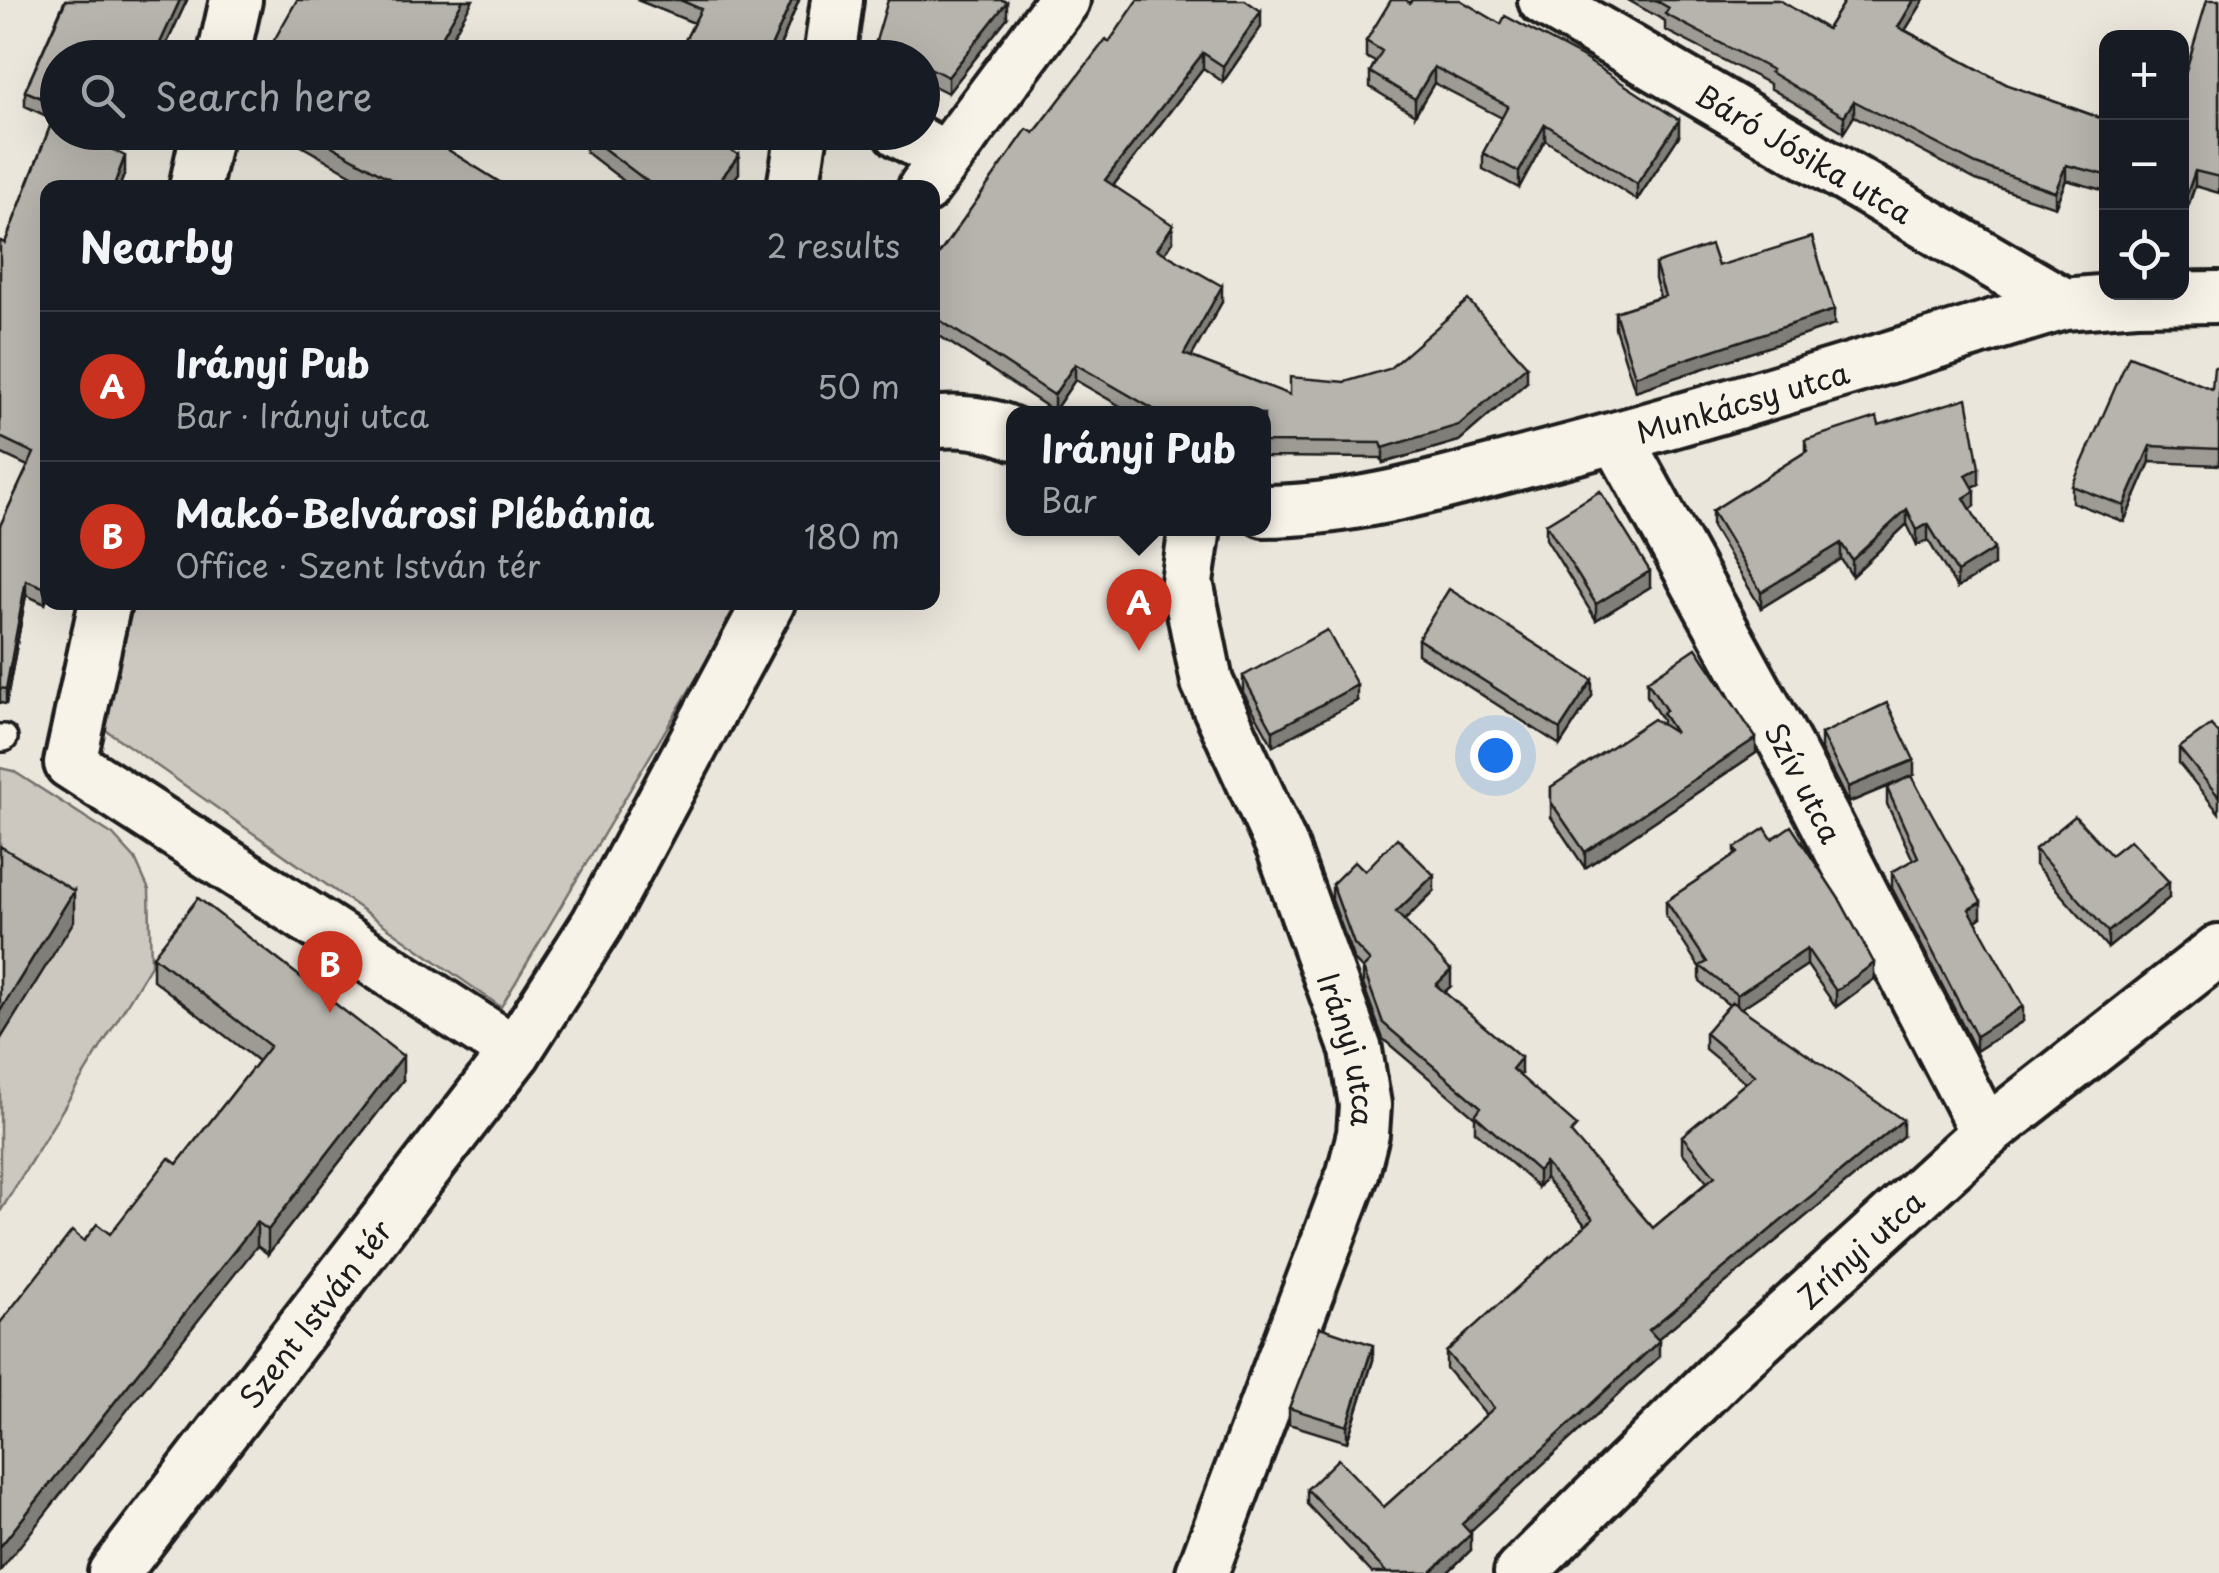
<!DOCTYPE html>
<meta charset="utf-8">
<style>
body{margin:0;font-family:"Playpen Sans",sans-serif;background:#242831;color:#f1f3f6}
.controls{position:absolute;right:30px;top:30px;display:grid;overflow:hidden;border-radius:20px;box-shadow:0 10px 40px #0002}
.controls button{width:90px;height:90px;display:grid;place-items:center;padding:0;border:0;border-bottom:2px solid #363941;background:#171b24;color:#f1f3f6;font:50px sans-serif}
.you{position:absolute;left:1495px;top:755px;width:35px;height:35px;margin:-25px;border:8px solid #fff;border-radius:50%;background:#1a73e8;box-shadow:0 0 0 15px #1a73e833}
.badge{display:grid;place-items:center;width:65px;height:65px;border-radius:50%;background:#c8321e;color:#fff;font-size:32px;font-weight:700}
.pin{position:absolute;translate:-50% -82px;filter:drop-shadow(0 2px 5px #0008)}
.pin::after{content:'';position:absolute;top:52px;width:35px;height:30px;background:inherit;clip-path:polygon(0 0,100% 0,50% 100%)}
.popup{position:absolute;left:1006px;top:406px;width:265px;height:130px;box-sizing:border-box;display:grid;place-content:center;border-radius:20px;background:#171b24;filter:drop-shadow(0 2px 8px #0005);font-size:32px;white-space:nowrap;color:#9ea1a6}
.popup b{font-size:38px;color:#f1f3f6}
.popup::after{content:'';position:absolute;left:50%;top:100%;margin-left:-20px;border:20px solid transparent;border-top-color:#171b24}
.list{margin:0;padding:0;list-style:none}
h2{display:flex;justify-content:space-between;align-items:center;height:130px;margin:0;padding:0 40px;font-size:42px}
h2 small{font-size:32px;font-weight:400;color:#9ea1a6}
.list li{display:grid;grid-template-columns:65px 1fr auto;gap:30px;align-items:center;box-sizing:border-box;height:150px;padding:0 40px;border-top:2px solid #363941}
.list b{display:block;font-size:38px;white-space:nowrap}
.list p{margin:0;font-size:32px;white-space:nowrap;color:#9ea1a6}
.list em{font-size:32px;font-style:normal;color:#9ea1a6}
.icon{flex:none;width:55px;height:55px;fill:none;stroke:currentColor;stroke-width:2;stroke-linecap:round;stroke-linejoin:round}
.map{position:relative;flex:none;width:2219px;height:1573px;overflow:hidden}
.search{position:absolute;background:#171b24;box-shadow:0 10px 40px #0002;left:40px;top:40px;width:900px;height:110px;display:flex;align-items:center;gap:25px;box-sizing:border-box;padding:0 35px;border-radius:55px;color:#9ea1a6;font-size:38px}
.panel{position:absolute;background:#171b24;box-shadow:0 10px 40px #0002;left:40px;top:180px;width:900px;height:430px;border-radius:20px}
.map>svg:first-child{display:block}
</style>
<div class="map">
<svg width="2219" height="1573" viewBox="0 0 2219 1573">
<rect width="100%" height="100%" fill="#eae6dc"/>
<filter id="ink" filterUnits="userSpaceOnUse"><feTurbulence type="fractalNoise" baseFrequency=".01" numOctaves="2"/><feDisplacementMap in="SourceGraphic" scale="20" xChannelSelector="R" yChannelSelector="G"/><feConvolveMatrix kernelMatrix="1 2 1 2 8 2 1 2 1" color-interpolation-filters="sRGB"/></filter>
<g filter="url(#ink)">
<path fill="#ccc8c0" stroke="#74726e" stroke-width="2.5" d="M134 603H741L501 1007 103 728Z
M0 768 13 771 113 835 135 859 149 890 151 965 0 1212Z"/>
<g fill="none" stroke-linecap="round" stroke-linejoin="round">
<defs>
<path id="service" d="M0 738H4"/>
<g id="minor">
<path id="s1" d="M1544 0 2064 304"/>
<path d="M223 58 236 0"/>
<path d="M829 58 837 0"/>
<path d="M900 132 946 158"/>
<path d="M195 188 207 132"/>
<path d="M793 188 802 132"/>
<path d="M924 188 1064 0"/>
<path d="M932 423C957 419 991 423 1014 434"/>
<path id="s2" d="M1617 438 1787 747 1986 1133"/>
<path id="s3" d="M1264 511C1355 511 1445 483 1532 460 1711 414 1887 357 2064 304L2136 298 2219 297"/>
<path id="s4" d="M1195 528 1187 582 1207 682 1283 849 1356 1050 1365 1105 1363 1134 1353 1173 1202 1573"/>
<path d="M105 602 70 763 515 1052"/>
<path id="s5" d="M114 1573 515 1052 597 924 769 602"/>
<path id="s6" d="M1520 1573 1727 1369 1986 1133 2219 950"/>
</g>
</defs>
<use href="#service" stroke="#1c1c1c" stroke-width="32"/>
<use href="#minor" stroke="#1c1c1c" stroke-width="58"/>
<use href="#service" stroke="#f7f3e8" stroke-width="25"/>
<use href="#minor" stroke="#f7f3e8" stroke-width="50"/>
</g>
<path fill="#9d9b94" stroke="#1c1c1c" stroke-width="2.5" d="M65 0H187L160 58 58 132H125L116 152 125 172 119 188H48L45 604 26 595 6 704 0 703V526L28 466 0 453V241L5 243 53 119 25 106V91Z
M637 0H799L775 58H676L694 23Z
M1628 0H1779L1827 29 1845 0H1924L1905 30 2008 85 2106 120V191L2066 180 2055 207 1976 180 1854 116 1844 132 1770 88V84L1665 30V21Z
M2219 0V193L2195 186 2186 212 2182 211V84Z
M1246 1 1261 27 1223 82 1203 68 1113 186 1173 241 1164 254 1222 302 1191 357 1290 395 1345 382H1527L1459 441 1383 463 1381 458 1264 457V414H1134L1075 380 1054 411 932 331V264L1034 133 1109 42Z
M1007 18 948 93 922 80V58L876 57V41Z
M1366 41 1679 136 1637 200 1545 140 1519 188 1483 169V153L1502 118 1434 83 1415 115 1370 87V72L1375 62 1366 57Z
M277 132H457V137L449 151 509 188H375Z
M587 132H737L728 149 739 173 727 188H633L586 152V135Z
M1655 264 1718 266 1834 325 1635 391 1615 328V312L1660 297 1655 279Z
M2219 367V465L2150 462 2124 522 2072 502V486L2212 389Z
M1879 425 1979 484 1973 487 1975 506 1970 509 1994 565 1957 588 1928 540 1917 545 1907 524 1852 576 1841 559 1761 608 1712 527V511L1805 452V440Z
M1546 524 1650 587 1596 620 1546 539Z
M1418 639 1592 696 1560 745 1418 654Z
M1243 676 1357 701 1273 746 1243 692Z
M1647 681 1756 753 1585 868 1551 817V787L1662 725V720L1647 696Z
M1821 734 1914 775 1912 776 1981 917 1976 921 2023 1021 1976 1051 1892 888V872L1913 860 1887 804V788L1903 780 1848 803 1821 750Z
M2219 734V813L2179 763V748Z
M1735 848 1874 979 1836 1007 1807 965 1741 1008 1903 1136 1657 1339 1659 1357 1469 1532 1471 1550 1447 1573H1372L1307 1504V1489L1384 1507 1486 1415 1446 1368V1352L1586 1226 1545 1178 1538 1187 1475 1131V1117L1383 1039 1363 984V969L1354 960 1332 900V884L1365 871 1434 891 1404 921 1451 986 1444 992 1521 1074 1519 1075 1653 1228 1707 1182 1682 1152V1136L1746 1083 1705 1049V1033L1729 1005 1700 982V968L1666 916V901L1735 855Z
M2035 849 2111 855 2169 898 2108 948 2035 865Z
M153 956 403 1080 268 1254 257 1246 84 1241 110 1234 177 1164 258 1061 153 980Z
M1373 1360 1347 1442 1289 1424V1408Z"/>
<path fill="#7f7e78" stroke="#1c1c1c" stroke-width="2.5" d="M180 0H187L160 58H153Z
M463 0H473L440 58H430Z
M792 0H799L775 58H766Z
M1914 0H1924L1898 42V27Z
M1007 2V18L948 93V77Z
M1261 11V27L1223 82V66Z
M1203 53V68L1105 196V180Z
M1434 67V83L1415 115V99Z
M1854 101V116L1844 132V116Z
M1679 120V136L1637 200V184Z
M1545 124V140L1519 188V172Z
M118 132H125L111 164V149Z
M450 132H457V137L442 163V146Z
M728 132H737L722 162V145Z
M739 155V173L727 188H714Z
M125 156V172L119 188H113Z
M2066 165V180L2055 207V192Z
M2195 171V186L2186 212V197Z
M1173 225V241L1157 265V249Z
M1222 286V302L1184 370V354Z
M1834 310V325L1635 391V376Z
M1075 364V380L1054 411V395Z
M1527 366V382L1459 441 1383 463V448Z
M2150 446V462L2124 522V506Z
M1979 468V484L1966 490V475Z
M1975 491V506L1964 514V498Z
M1907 509V524L1852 576V560Z
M1928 524V540L1917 545V530Z
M1841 543V559L1761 608V592Z
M1994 549V565L1957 588V572Z
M1650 571V587L1596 620V604Z
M26 580V595L6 704V689Z
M48 582V598L45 604V588Z
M1592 680V696L1560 745V729Z
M1357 685V701L1273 746V731Z
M1756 738V753L1585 868V852Z
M1914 760V775L1848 803V787Z
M1434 875V891L1396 928V912Z
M2169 882V898L2108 948V932Z
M74 891V921L0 1040V1011Z
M1981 902V917L1969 925V909Z
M1807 949V965L1737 1011V995Z
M1874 963V979L1836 1007V991Z
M1451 970V986L1436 1000V985Z
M2023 1006V1021L1976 1051V1036Z
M403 1056V1080L268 1254V1230Z
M1521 1058V1074L1512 1084V1069Z
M1903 1120V1136L1649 1346V1330Z
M1545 1163V1178L1538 1187V1171Z
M257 1222V1246L0 1571V1547Z
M1659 1341V1357L1462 1539V1524Z
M1373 1345V1360L1347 1442V1426Z
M1471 1534V1550L1447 1573H1430Z"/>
<path fill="#b6b4ac" stroke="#1c1c1c" stroke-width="2.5" d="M66 0H180L153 58H58V105L25 91Z
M297 0H463L430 58H264Z
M680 0H792L766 58H676L701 9Z
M888 0H1002L1007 2 948 77 922 64V58H909L876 41Z
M1138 0H1245L1261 11 1223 66 1203 53 1105 180 1173 225 1157 249 1222 286 1184 354 1290 395V377L1345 382 1389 369 1468 300 1527 366 1459 425 1383 448 1381 443 1264 442V414H1162L1075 364 1054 395 932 315V264L1027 129 1034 133 1106 39 1109 42Z
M1391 0H1406L1410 3 1412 0H1460L1501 24 1505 16 1582 57 1679 120 1637 184 1545 124 1519 172 1483 153 1508 106 1434 67 1415 99 1370 72 1382 51 1366 41Z
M1655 0H1779L1827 29 1845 0H1914L1898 27 2008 85 2106 120V175L2066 165 2055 192 1976 164 1854 101 1844 116 1770 72 1772 70 1665 14 1669 8Z
M2207 0H2219V177L2195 171 2186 197 2182 195V84Z
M58 106V132H118L111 149 125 156 113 188H48V582L45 588 26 580 6 689 0 688V526L34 453 0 437V241L5 243Z
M307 132H450L442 146 509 188H394L397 183Z
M587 132H728L722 145 739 155 714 188H651L652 185 586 135Z
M1812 237 1834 310 1635 376 1615 312 1665 296 1655 264 1711 245 1718 266Z
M2129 356 2212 389 2214 367H2219V449L2150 446 2124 506 2072 486Z
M1967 398 1979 468 1966 475 1975 491 1964 498 1994 549 1957 572 1928 524 1917 530 1907 509 1852 560 1841 543 1761 592 1712 511 1807 451 1805 440 1877 417 1879 425Z
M1600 491 1650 571 1596 604 1546 524Z
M1449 589 1592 680 1560 729 1418 639Z
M1327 630 1357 685 1273 731 1243 676Z
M1696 648 1756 738 1585 852 1551 802V787L1653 719 1675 733 1662 713 1666 710 1647 681Z
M1887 703 1914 760 1848 787 1821 734Z
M2211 725 2219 734V797L2179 748Z
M1911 776 1981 902 1969 909 2023 1006 1976 1036 1892 872 1918 857 1887 788Z
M2075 816 2111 855 2130 840 2169 882 2108 932 2035 849Z
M1791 826 1841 902 1874 963 1836 991 1807 949 1737 995 1700 966 1707 962 1666 901 1738 853 1735 848 1765 828 1772 839Z
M1397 838 1434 875 1396 912 1451 970 1436 985 1521 1058 1512 1069 1577 1126 1571 1133 1653 1228 1715 1176 1682 1136 1755 1075 1705 1033 1732 1002 1903 1120 1649 1330 1659 1341 1462 1524 1471 1534 1430 1573H1387L1307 1489 1338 1459 1384 1507 1494 1408 1446 1352 1593 1219 1545 1163 1538 1171 1475 1115 1481 1107 1383 1023 1363 968 1370 961 1354 944 1332 884 1355 861 1365 871Z
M0 846 74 891 0 1011Z
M198 898 403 1056 268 1230 257 1222 0 1547V1323L72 1231 84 1241 97 1224 110 1234 169 1158 177 1164 270 1046 153 956Z
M1320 1327 1373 1345 1347 1426 1289 1408Z"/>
</g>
<g text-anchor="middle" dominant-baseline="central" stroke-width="9" stroke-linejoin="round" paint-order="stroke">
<g font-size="30" fill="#1c1c1c" stroke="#f7f3e8">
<text stroke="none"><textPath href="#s1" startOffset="302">Báró Jósika utca</textPath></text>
<text stroke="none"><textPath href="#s3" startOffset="492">Munkácsy utca</textPath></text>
<text stroke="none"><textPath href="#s2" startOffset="392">Szív utca</textPath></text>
<text stroke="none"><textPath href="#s4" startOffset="552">Irányi utca</textPath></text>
<text stroke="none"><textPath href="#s6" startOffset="470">Zrínyi utca</textPath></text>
<text stroke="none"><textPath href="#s5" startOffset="328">Szent István tér</textPath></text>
</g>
</g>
</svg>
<div class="controls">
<button>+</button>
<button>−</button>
<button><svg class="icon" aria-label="locate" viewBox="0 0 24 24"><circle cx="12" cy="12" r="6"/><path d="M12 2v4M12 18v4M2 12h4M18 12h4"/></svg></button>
</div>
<div class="you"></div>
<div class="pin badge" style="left:1139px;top:651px">A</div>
<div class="popup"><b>Irányi Pub</b>Bar</div>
<div class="pin badge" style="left:330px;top:1013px">B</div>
<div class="search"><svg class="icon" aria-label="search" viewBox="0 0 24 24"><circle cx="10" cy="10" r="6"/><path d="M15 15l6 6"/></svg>Search here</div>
<section class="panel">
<h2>Nearby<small>2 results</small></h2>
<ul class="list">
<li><span class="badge">A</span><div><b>Irányi Pub</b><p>Bar · Irányi utca</p></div><em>50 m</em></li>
<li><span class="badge">B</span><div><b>Makó-Belvárosi Plébánia</b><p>Office · Szent István tér</p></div><em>180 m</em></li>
</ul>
</section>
</div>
